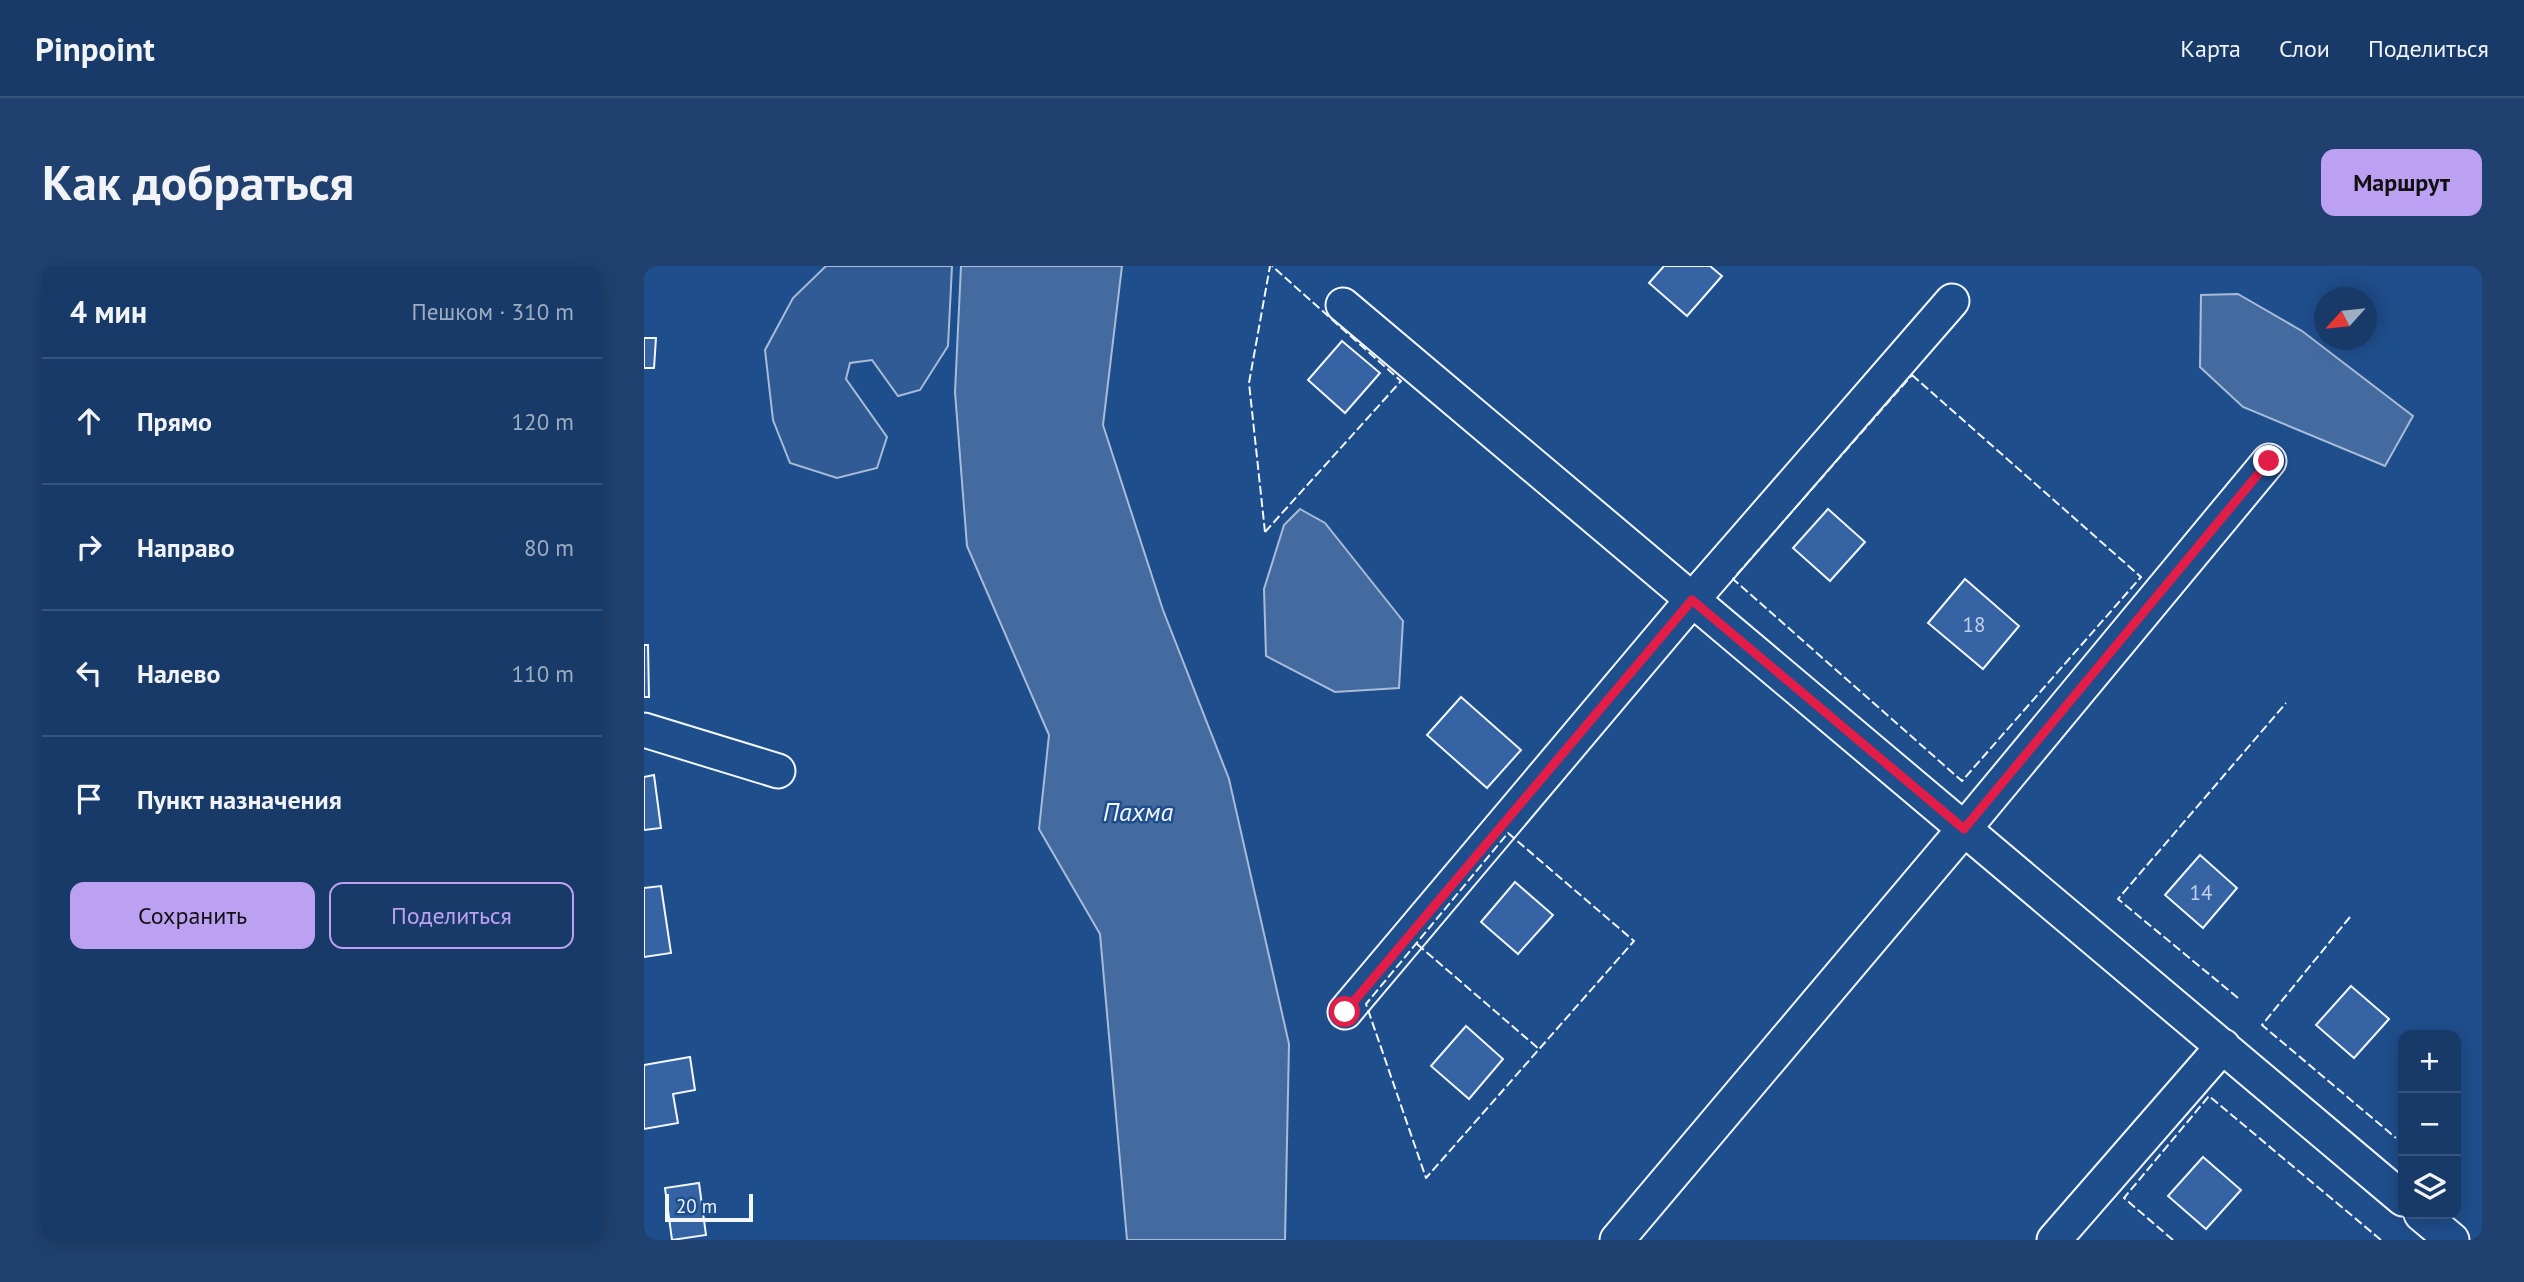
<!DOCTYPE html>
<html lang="ru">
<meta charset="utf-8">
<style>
body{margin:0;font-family:"PT Sans",sans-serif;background:#20416f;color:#f1f3f6}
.controls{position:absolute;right:21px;bottom:21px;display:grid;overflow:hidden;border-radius:14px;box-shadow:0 4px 18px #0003}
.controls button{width:63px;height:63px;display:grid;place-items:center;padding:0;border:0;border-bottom:2px solid #36547d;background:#173a69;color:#f1f3f6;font:35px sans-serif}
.compass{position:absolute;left:1670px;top:21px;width:63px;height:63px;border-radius:50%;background:#173a69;box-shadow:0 4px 18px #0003;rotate:243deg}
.scale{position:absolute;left:21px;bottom:18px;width:88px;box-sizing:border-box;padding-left:7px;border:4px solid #f2f6ff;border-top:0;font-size:19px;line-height:24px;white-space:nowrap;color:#f2f6ff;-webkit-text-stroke:5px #1f4e8c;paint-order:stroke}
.stop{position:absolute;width:21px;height:21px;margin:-16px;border:5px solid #e11d48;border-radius:50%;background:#fff}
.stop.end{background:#e11d48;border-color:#fff;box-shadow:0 2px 7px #0008}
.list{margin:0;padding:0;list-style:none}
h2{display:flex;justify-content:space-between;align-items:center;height:91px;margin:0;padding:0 28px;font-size:30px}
h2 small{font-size:23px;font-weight:400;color:#9eadc0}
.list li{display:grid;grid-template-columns:46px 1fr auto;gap:21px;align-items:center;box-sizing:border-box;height:126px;padding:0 28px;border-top:2px solid #36547d}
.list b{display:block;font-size:26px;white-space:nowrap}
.list em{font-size:23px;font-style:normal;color:#9eadc0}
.actions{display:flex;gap:14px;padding:21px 28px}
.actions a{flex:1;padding:16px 0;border:2px solid #bca0f2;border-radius:14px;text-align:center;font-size:24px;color:#bca0f2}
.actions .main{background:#bca0f2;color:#111}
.icon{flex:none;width:38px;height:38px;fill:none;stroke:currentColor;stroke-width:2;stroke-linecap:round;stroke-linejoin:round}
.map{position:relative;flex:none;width:1838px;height:974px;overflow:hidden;border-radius:14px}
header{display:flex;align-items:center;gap:42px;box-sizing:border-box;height:98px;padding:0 35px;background:#173a69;border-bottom:2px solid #36547d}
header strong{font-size:33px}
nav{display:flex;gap:38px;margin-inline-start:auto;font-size:24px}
.intro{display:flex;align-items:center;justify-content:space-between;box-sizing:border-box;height:168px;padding:0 42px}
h1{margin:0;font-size:49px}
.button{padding:18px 32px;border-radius:14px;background:#bca0f2;color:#111;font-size:24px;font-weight:700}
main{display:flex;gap:42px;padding:0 42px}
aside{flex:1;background:#173a69;border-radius:14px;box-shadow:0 4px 18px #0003}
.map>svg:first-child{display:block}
</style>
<header>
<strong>Pinpoint</strong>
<nav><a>Карта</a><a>Слои</a><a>Поделиться</a></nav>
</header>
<div class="intro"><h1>Как добраться</h1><a class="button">Маршрут</a></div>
<main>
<aside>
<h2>4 мин<small>Пешком · 310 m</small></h2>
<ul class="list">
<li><svg class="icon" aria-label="ahead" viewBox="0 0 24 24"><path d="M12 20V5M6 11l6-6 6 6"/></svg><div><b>Прямо</b></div><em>120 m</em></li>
<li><svg class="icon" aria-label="right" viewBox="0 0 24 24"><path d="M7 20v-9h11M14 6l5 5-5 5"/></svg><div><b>Направо</b></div><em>80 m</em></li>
<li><svg class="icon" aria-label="left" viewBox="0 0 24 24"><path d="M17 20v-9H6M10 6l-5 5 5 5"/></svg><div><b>Налево</b></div><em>110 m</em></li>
<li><svg class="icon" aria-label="arrive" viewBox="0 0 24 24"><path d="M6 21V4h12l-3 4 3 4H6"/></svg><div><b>Пункт назначения</b></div></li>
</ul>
<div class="actions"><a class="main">Сохранить</a><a>Поделиться</a></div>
</aside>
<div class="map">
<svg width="1838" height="974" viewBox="0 0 1838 974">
<rect width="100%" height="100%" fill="#1f4e8c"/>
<path fill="#305b95" stroke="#a8bbd7" stroke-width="2" d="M182 0H308L304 80 276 124 254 130 228 94 206 97 202 113 243 171 233 202 193 212 146 197 129 154 121 84 149 32Z"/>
<path fill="#446ba0" stroke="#a8bbd7" stroke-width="2" d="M317 0H478L459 159 519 344 585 513 645 778 641 974H483L456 668 395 563 405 469 323 280 311 126Z
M1594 28 1658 65 1769 150 1741 200 1599 141 1556 101 1557 29Z
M656 243 681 257 759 355 755 422 691 426 622 390 620 323 640 259Z"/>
<path fill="#3563a3" stroke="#f2f6ff" stroke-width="2" d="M1020 0H1066L1078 10 1043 50 1005 17Z
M0 72H12L10 102H0Z
M698 75 736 107 701 147 664 114Z
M1184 243 1221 276 1186 315 1149 282Z
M1321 313 1375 360 1339 403 1284 357Z
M0 379H4L5 431H0Z
M817 431 877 484 843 522 783 469Z
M10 509 17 562 0 564V511Z
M1556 589 1593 622 1559 662 1521 629Z
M871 616 909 649 874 688 837 656Z
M17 620 27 687 0 691V622Z
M1707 720 1745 753 1710 792 1672 759Z
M822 760 859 793 825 833 787 800Z
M46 791 51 824 29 828 34 857 0 863V799Z
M1559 891 1597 924 1562 963 1524 930Z
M55 917 62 969 28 974 21 922Z"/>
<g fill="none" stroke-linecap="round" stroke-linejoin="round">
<defs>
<path id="minor" d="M699 39 1759 933
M0 464 134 505
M701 746 1048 334 1308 35
M1777 948 1808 974
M973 974 1320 563 1625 195
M1410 974 1579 780"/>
</defs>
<use href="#minor" stroke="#f2f6ff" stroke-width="37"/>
<use href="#minor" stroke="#1f4e8c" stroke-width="33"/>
<path stroke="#f2f6ff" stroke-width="2" stroke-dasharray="9 3.5" stroke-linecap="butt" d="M1268 109 1497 311 1318 515 1089 313Z
M621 266 757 115 628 0
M621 266 605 117 626 0
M864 567 990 675 782 912 722 738Z
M1706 651 1618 759 1752 872
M773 678 895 783
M1594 732 1474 633 1642 437
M1529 974 1480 932 1565 830 1737 974"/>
</g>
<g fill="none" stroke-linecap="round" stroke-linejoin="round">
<path stroke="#e11d48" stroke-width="9" d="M701 746 1048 334 1320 563 1625 195"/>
</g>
<g text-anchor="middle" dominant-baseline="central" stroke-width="5" stroke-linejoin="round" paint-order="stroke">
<g font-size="21" fill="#c3d1e8">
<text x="1330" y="358">18</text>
<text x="1557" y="626">14</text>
</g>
<g font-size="26" font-style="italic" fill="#f2f6ff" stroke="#1f4e8c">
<text x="494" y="545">Пахма</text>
</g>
</g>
</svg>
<div class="controls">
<button>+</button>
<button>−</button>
<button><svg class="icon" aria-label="layers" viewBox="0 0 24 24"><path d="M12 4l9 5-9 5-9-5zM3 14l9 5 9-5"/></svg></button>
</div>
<svg class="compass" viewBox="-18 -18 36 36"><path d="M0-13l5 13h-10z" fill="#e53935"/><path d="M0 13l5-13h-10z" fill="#9eadc0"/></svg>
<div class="scale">20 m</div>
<div class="stop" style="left:701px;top:746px"></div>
<div class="stop end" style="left:1625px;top:195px"></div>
</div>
</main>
